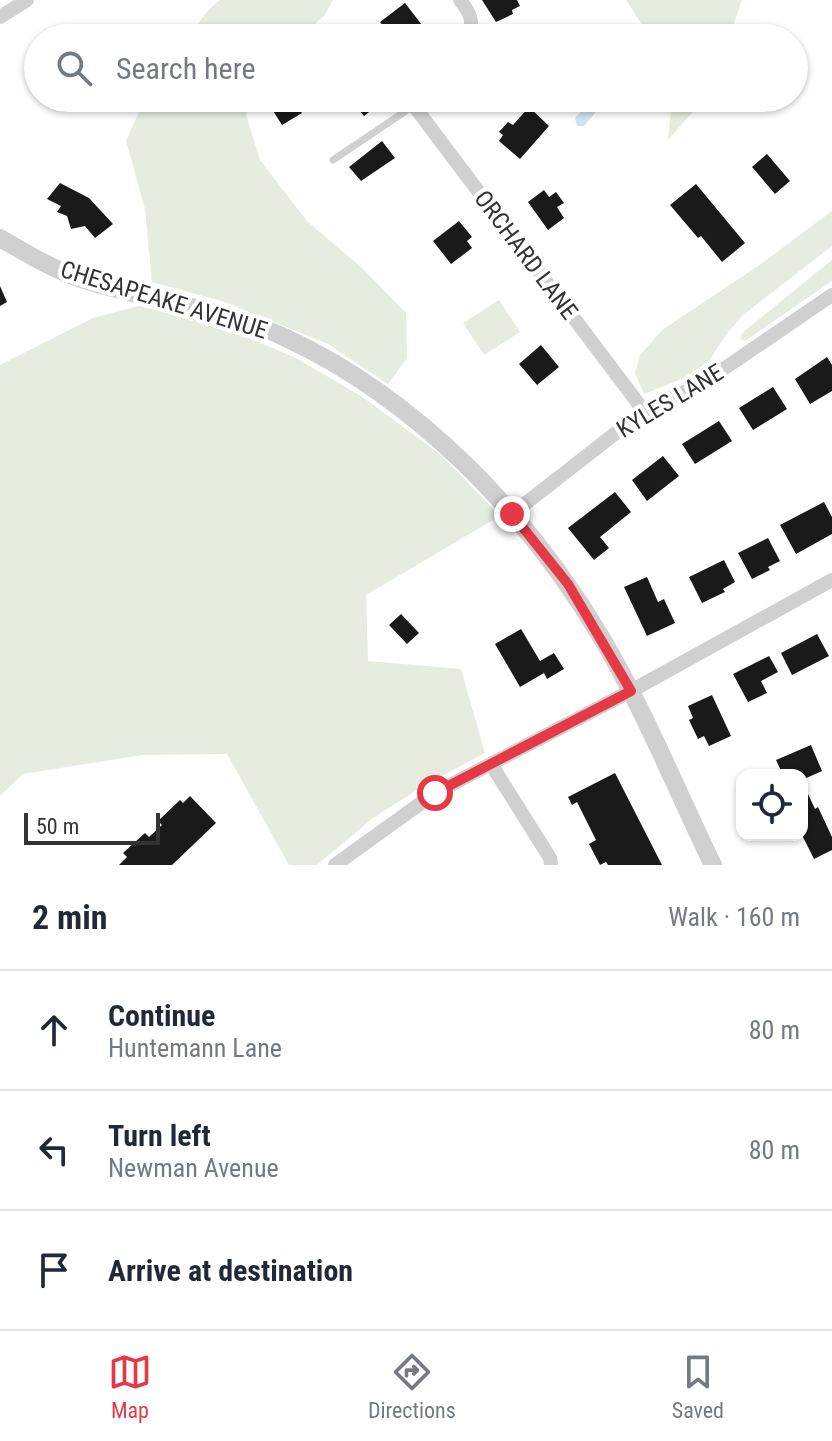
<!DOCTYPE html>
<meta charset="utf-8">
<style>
body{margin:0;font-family:"Roboto Condensed",sans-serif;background:#f2f2f3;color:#1f2937}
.controls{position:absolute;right:24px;bottom:24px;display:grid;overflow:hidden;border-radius:16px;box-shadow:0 2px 6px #0004}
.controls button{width:72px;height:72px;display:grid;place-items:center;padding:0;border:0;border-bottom:2px solid #e0e1e3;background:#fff;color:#1f2937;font:40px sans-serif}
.scale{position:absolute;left:24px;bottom:20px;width:136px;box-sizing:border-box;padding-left:8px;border:4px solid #333;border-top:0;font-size:22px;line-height:28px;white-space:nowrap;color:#333;-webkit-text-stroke:6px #fff;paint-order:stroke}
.stop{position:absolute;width:24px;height:24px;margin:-18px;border:6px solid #e63946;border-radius:50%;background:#fff}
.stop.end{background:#e63946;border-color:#fff;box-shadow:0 2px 8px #0008}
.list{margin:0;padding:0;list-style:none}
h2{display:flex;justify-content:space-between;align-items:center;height:104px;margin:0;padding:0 32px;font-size:34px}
h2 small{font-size:26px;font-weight:400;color:#747a83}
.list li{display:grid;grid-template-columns:52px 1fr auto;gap:24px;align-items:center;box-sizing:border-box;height:120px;padding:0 32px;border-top:2px solid #e0e1e3}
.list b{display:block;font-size:30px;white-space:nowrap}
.list p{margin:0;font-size:26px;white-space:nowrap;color:#747a83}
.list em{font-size:26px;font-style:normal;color:#747a83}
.icon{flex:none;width:44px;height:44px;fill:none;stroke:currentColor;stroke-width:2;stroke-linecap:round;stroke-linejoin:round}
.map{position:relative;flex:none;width:832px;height:865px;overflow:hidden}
.search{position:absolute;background:#fff;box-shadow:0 2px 6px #0004;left:24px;right:24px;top:24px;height:88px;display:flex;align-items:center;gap:20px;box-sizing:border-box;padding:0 28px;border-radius:44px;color:#747a83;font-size:30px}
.sheet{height:464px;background:#fff}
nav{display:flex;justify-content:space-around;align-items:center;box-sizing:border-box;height:112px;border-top:2px solid #e0e1e3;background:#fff;font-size:22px;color:#747a83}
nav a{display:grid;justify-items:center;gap:4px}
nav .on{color:#e63946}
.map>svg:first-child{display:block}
</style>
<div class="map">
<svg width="832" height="865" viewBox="0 0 832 865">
<rect width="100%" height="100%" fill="#fff"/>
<path fill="#e6ecdf" d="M220 0H333L325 15 299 38H188L208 10Z
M626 0H742L729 38H651Z
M145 98H251L246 114 260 160 307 221 362 268 406 313 407 358 388 384 328 344 225 302 152 282 145 209 126 141Z
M672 98H705L668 140Z
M832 211V246L743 315 725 336 709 361 684 378 644 394 635 373 640 355 662 330 761 264Z
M832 260V281L745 341 740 339 742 333Z
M499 300 520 332 484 355 463 323Z
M139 306 220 326 296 358 364 398 441 455 500 516 366 595 368 661 461 669 485 753 425 785 373 818 317 865H289L227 754 142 755 23 774 0 796V365L93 318Z"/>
<path fill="#cfe2ee" d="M588 104 594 106 595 113 584 126H577L575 118Z"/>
<path fill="#1a1a1a" d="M482 0H517L520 6 512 10 513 14 496 22Z
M405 3 422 25 405 38H392L380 22Z
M109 24 123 38H94L103 30Z
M379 26 388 38H363Z
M265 98H293L302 113 282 125Z
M349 98H387L364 116Z
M529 107 549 126 520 159 499 141 503 135 499 132 508 122 513 125Z
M382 141 395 158 361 181 349 167Z
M767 154 790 181 775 194 752 167Z
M60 183 89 198 113 224 95 238 85 226 71 229 67 216 57 212 61 206 47 199Z
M696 184 745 243 722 262 701 236 698 238 670 205Z
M544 190 549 197 556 192 564 203 557 207 564 218 548 230 528 202Z
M459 221 472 237 467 241 472 248 451 264 433 241Z
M0 286 7 302 0 306Z
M541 345 559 367 537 385 519 364Z
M827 357 832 365V391L810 404 795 379Z
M773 387 787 409 753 430 739 408Z
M719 421 732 441 695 464 682 444Z
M663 456 679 476 647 501 632 480Z
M615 492 631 512 600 537 609 548 594 560 568 528Z
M824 502 832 517V534L796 554 780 525Z
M768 538 780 561 768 567 770 570 752 579 738 553Z
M724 560 735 582 723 589 725 592 702 603 689 577Z
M647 577 658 602 664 599 675 623 647 636 624 587Z
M401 614 419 633 407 644 389 625Z
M521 629 540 661 554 653 564 669 547 679 544 673 520 687 495 644Z
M817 634 829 656 792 675 781 653Z
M769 656 778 672 761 681 767 693 748 702 733 674Z
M712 695 731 736 709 746 704 736 698 739 689 720 693 718 688 706Z
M811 745 822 771 802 780V775H783L776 760Z
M615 773 662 865H608L606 862 600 865 589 844 596 840 577 802 572 805 568 797Z
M808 794 815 809 818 807 832 837V850L814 859 802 835V797Z
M190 796 216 823 172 865H119L127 857 123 853 145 833 149 837 162 825 158 821 180 800 183 803Z"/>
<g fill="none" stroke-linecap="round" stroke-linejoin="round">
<path stroke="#d0d0d0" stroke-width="7" d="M333 160 413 106"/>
<path stroke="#d0d0d0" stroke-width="14" d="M460 0C470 13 477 24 464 38
M0 17 27 0
M408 98 644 411
M512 514 644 411 703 383 832 295
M491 764 550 858 551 865
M335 865 435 793 631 691 832 580"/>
<path stroke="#d0d0d0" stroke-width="18" d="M0 238C26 253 52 269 81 279 148 301 220 307 284 337 416 398 528 514 601 637 644 709 676 789 713 865"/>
</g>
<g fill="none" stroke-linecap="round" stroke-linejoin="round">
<path stroke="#e63946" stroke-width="10" d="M435 793 631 691 568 584 512 514"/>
</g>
<g text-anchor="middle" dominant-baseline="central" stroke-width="8" stroke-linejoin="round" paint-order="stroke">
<g font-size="24" fill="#333" stroke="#fff">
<text transform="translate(526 255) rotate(53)">ORCHARD LANE</text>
<text transform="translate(164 300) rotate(17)">CHESAPEAKE AVENUE</text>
<text transform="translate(670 401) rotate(-31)">KYLES LANE</text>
</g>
</g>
</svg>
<div class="controls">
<button><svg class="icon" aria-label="locate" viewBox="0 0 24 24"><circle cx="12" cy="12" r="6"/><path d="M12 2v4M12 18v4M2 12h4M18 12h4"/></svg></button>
</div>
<div class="scale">50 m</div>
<div class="stop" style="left:435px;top:793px"></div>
<div class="stop end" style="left:512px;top:514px"></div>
<div class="search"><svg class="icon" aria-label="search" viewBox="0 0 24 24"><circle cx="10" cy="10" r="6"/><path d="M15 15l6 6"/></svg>Search here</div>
</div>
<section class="sheet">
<h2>2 min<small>Walk · 160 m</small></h2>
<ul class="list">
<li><svg class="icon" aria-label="ahead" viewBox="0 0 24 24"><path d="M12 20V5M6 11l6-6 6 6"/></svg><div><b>Continue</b><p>Huntemann Lane</p></div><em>80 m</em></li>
<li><svg class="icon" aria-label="left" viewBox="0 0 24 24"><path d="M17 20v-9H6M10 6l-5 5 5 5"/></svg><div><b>Turn left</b><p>Newman Avenue</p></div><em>80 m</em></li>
<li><svg class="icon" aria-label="arrive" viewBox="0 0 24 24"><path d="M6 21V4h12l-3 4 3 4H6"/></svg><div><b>Arrive at destination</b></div></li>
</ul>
</section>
<nav>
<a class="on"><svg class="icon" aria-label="map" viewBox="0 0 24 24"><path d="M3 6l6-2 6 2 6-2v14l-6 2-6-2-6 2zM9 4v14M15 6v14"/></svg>Map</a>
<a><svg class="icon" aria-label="directions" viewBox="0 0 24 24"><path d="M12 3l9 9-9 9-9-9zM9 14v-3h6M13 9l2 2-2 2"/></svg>Directions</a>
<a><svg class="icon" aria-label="saved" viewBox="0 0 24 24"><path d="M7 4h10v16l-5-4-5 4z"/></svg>Saved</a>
</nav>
